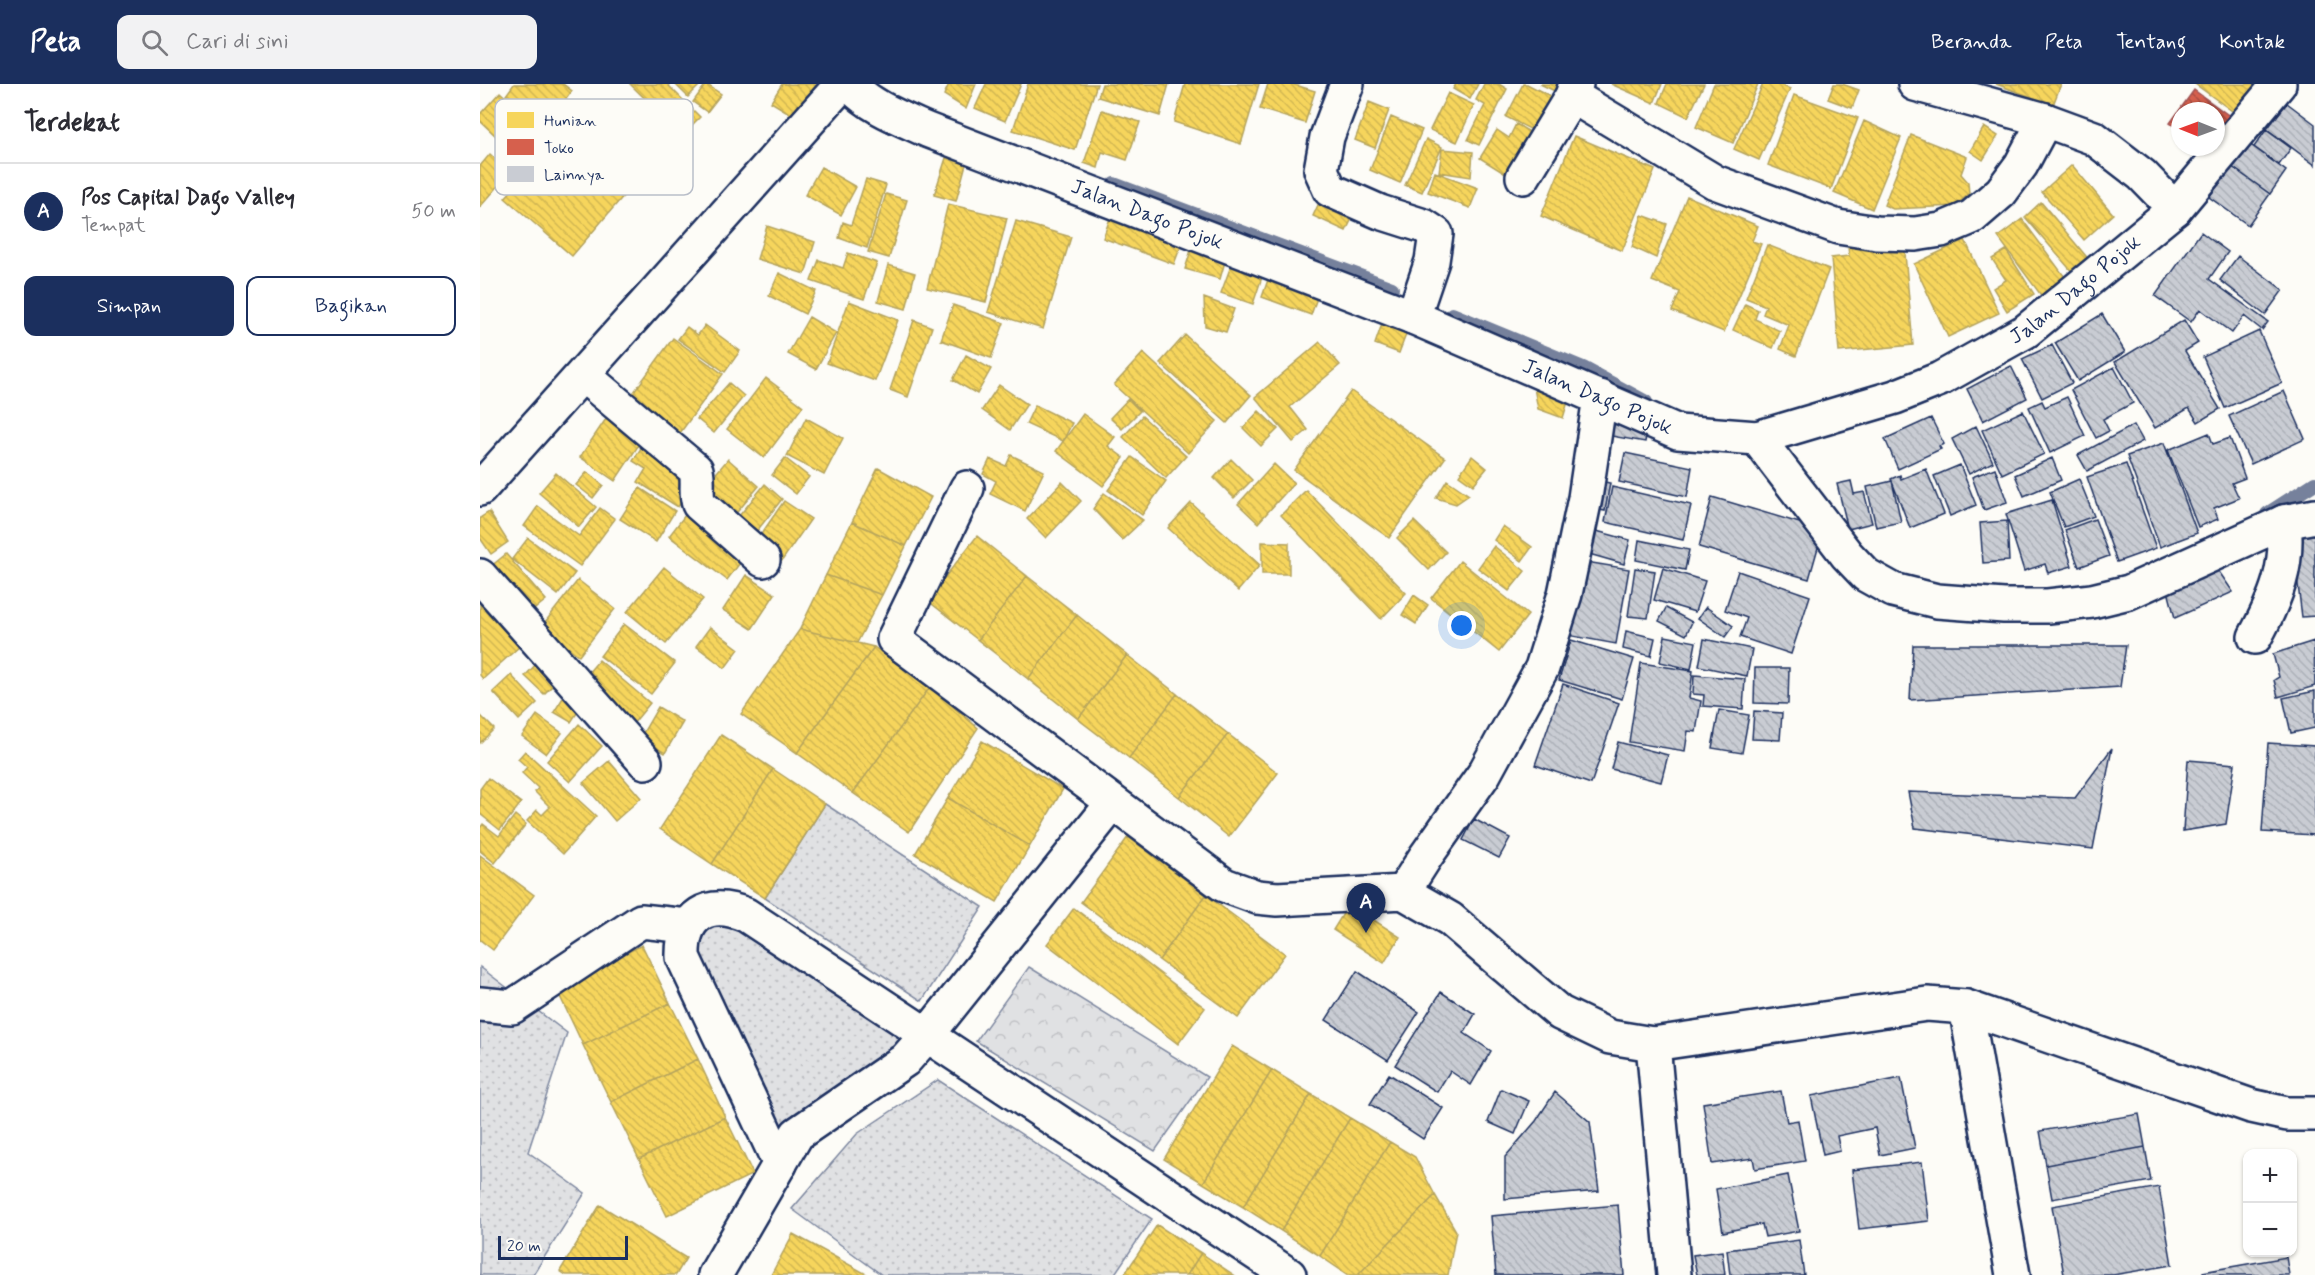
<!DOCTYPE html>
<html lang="id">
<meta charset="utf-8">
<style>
body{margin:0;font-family:Mynerve,sans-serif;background:#f2f2f3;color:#2b2b33}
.controls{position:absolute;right:18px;bottom:18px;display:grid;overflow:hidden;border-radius:12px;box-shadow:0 2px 4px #0004}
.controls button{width:54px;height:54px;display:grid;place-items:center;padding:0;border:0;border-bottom:2px solid #e1e1e2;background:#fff;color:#2b2b33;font:30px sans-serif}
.compass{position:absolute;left:1691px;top:18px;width:54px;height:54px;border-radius:50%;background:#fff;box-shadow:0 2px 4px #0004;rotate:271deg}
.scale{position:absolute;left:18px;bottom:15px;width:130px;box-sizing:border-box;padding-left:6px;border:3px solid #1b2f5e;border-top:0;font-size:16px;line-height:21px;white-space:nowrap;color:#1b2f5e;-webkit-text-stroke:4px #fdfcf7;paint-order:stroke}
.you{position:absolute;left:982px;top:542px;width:21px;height:21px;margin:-15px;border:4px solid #fff;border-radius:50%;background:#1a73e8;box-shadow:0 0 0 9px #1a73e833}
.badge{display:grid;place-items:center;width:39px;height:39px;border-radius:50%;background:#1b2f5e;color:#fff;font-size:20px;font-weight:700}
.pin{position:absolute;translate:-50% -50px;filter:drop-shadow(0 2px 3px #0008)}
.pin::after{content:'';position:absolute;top:32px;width:21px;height:18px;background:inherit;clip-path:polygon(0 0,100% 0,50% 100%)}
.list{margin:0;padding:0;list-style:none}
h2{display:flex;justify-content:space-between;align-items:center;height:78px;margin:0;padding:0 24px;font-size:26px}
h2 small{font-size:20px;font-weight:400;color:#7c7c81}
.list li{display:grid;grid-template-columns:39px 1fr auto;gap:18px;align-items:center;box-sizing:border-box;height:96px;padding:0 24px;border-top:2px solid #e1e1e2}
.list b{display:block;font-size:22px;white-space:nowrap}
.list p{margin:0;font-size:20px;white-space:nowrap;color:#7c7c81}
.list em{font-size:20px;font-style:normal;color:#7c7c81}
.actions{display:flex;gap:12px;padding:18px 24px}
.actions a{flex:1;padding:14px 0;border:2px solid #1b2f5e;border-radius:12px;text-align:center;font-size:21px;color:#1b2f5e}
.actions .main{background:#1b2f5e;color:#fff}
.icon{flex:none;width:33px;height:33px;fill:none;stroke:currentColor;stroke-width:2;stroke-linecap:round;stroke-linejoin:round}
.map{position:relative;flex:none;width:1835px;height:1191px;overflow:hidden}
header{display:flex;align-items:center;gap:36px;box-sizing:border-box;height:84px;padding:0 30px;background:#1b2f5e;color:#fff}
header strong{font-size:28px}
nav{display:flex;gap:33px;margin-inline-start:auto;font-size:21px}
.search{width:420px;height:54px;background:#f2f2f3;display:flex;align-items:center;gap:15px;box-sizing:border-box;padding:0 21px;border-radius:12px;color:#7c7c81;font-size:22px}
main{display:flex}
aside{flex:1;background:#fff}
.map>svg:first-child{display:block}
</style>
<header>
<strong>Peta</strong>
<div class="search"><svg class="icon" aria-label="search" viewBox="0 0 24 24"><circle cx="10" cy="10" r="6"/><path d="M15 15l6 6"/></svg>Cari di sini</div>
<nav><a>Beranda</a><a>Peta</a><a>Tentang</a><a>Kontak</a></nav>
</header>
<main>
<aside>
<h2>Terdekat<small></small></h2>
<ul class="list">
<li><span class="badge">A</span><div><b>Pos Capital Dago Valley</b><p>Tempat</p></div><em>50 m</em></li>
</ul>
<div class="actions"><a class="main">Simpan</a><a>Bagikan</a></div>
</aside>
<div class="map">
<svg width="1835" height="1191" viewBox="0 0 1835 1191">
<defs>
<pattern id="grass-dots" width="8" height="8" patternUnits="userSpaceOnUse" patternTransform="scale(1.5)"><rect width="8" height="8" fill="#e0e1e3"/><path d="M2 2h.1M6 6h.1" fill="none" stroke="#c0c1c5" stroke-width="1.8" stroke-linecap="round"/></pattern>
<pattern id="forest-crowns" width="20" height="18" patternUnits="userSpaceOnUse" patternTransform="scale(1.5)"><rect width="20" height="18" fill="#e0e1e3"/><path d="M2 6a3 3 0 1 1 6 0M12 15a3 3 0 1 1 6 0" fill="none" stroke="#c0c1c5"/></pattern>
<pattern id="homes-back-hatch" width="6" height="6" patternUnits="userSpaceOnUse" patternTransform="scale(1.5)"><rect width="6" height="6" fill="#f6d55c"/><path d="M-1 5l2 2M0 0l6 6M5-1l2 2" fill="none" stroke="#d2b752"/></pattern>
<pattern id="shops-back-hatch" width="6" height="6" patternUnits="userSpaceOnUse" patternTransform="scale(1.5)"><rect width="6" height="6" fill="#d6604d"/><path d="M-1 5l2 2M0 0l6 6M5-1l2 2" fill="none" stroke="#ad5043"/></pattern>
<pattern id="building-back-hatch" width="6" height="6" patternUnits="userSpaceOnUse" patternTransform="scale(1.5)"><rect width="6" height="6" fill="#c9ccd3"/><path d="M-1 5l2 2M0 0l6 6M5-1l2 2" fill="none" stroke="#acb0b8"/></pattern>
</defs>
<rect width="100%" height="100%" fill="#fdfcf7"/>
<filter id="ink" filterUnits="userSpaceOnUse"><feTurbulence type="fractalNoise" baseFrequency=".0167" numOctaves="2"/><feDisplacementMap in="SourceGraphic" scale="12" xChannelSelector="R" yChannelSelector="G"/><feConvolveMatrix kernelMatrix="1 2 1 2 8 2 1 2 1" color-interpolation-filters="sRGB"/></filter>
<g filter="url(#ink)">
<path fill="url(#grass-dots)" stroke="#7e88a0" stroke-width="1.5" d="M345 720 503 823 442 917 285 814Z
M234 831 438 951 300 1066 215 885 213 846Z
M0 883 87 949 48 1068 105 1109 53 1191H0Z
M458 996 672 1135 634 1191H402L312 1125 377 1050Z"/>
<path fill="url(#forest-crowns)" stroke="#7e88a0" stroke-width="1.5" d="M549 883 727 993 675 1067 496 957Z"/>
<path fill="url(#homes-back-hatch)" stroke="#b4a35d" stroke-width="1.5" d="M34 0H83L92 7 67 41 26 11Z
M150 0H187L220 33 202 51Z
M195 0H221L208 13Z
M226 0 241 10 227 28 213 18Z
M302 0H341L319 35 291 18Z
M469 0H496L486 25 464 11Z
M506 0H541L525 37 495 24Z
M548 0H617L595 66 533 46Z
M622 0H689L680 32 618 13Z
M705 0H779L761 60 694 38Z
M788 0H812L835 7 825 39 780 25Z
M976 0H998L990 15 973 5Z
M1004 0H1019L1027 5 999 61 988 56 1005 21 996 16Z
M1043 0H1047L1082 18 1064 52 1026 33Z
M1060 0H1085L1081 10Z
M1131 0H1182L1174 19Z
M1187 0H1224L1208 33 1179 19Z
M1234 0H1278L1253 59 1216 43Z
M1283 0H1298L1310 5 1279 76 1254 65Z
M1354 0H1362L1379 6 1372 24 1348 15Z
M1516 0H1581L1573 21Z
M1715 0H1782L1759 32Z
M20 8 60 45 36 71 0 37V30Z
M968 9 994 21 977 58 950 46Z
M1314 11 1378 34 1351 105 1288 81Z
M889 18 909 26 895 64 875 56Z
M103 24 169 82 92 172 25 114Z
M622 26 660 38 647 76 622 68 618 84 604 79Z
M911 33 942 46 920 99 890 86Z
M1384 37 1421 54 1392 125 1354 109Z
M1036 40 1060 54 1035 96 1000 74 1017 46 1029 54Z
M1504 43 1518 52 1503 76 1490 67Z
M1431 51 1487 73 1481 90 1488 98 1489 110 1475 122 1413 125 1404 121Z
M1094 52 1175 86 1142 167 1061 132Z
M946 55 962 63 942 108 925 101Z
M962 65 993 68 991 93 959 88Z
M10 70 30 89 0 123V82Z
M466 74 486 80 476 117 454 111Z
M1592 81 1633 130 1604 156 1562 108Z
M341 83 376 103 361 131 325 111Z
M955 88 998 104 990 124 948 108Z
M386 95 406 101 387 164 359 154 363 138 371 141Z
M844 108 877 124 866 147 833 132Z
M406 110 427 116 409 174 388 168Z
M1207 112 1278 142 1272 157 1281 160 1244 248 1192 227 1200 208 1172 197Z
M1561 118 1610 177 1594 190 1545 133Z
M468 120 527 134 506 218 447 204Z
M633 126 705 151 694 180 623 154Z
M1162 131 1187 140 1176 174 1152 163Z
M1542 135 1593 204 1569 222 1518 153Z
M536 137 591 153 563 245 508 228Z
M287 142 335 158 325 190 277 175Z
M1485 156 1519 229 1468 253 1434 180Z
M714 157 748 167 740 195 705 185Z
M1424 158 1433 261 1359 268 1351 174 1369 172 1368 163Z
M1287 161 1349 185 1316 272 1300 265 1309 241 1283 230 1286 222 1266 214Z
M1526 166 1554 210 1527 227 1513 204 1526 196 1512 175Z
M368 169 397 179 384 215 331 197 339 176 363 184Z
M752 179 783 190 773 220 741 209Z
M408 181 435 189 426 225 398 217Z
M299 189 336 207 325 230 289 212Z
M790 190 839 208 831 231 782 213Z
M724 214 754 225 746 248 725 242Z
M369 217 418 236 395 297 347 279Z
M1265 220 1278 226 1275 235 1300 247 1293 264 1253 246Z
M473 221 524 239 511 274 461 256Z
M905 231 930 240 919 269 895 260Z
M329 233 356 249 336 285 308 270Z
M434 236 452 243 428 313 410 306Z
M225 241 260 267 245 288 198 255 207 243 218 251Z
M705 251 771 311 747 339 680 279Z
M193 254 243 290 195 356 146 319Z
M840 258 860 281 810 323 828 346 813 358 775 313Z
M663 269 737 337 708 369 634 301Z
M486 271 511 285 497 310 473 296Z
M286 294 323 322 284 374 247 345Z
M249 299 264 312 234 349 217 335Z
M519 301 547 320 530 346 502 326Z
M1054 304 1090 311 1083 334 1058 325Z
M871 307 965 374 909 454 814 386Z
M648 315 660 327 642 345 630 334Z
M555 321 592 339 583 357 546 340Z
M132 326 166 350 135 397 100 373Z
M779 327 798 345 781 362 763 344Z
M603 330 635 353 628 362 644 374 623 402 576 367Z
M662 332 706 372 686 394 643 353Z
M326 334 363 354 344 391 307 372Z
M164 359 217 393 198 423 158 398 166 385 153 377Z
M531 371 564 387 545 427 510 410 516 397 503 390 510 375 526 382Z
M992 372 1007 384 993 401 979 391Z
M652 373 686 397 662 431 628 406Z
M305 374 329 393 316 410 292 391Z
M248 375 279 402 248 439 217 412Z
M751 375 772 396 754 414 734 394Z
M794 380 814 399 778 439 758 420Z
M398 384 451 413 426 462 372 438Z
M107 388 123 401 113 414 96 401Z
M76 389 116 423 99 443 59 409Z
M967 396 989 411 976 420 956 414Z
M582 398 601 417 566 454 547 435Z
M285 400 302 415 273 452 255 437Z
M160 404 195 427 176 458 140 435Z
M826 406 926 509 901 535 801 431Z
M624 409 663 436 642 456 613 425Z
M304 417 331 435 299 481 273 462Z
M711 419 780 481 758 507 688 444Z
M58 422 99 452 120 424 135 435 100 482 44 442Z
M212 422 270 466 247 496 189 452Z
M9 428 28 458 11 470 0 454V434Z
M934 437 966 468 949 486 917 454Z
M372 438 426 462 402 511 346 491Z
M1023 442 1052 463 1042 477 1014 456Z
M497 452 547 492 498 556 447 516Z
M48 454 95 489 78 511 32 475Z
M782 458 809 459V490H782Z
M1014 462 1045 487 1029 507 998 484Z
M26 470 66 516 50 529 10 483Z
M980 477 1048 531 1019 568 951 514Z
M184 483 223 515 186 560 147 528Z
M266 491 295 510 272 545 243 526Z
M346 491 402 511 377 559 320 545Z
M547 492 597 531 548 595 498 556Z
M98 496 135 525 99 572 62 542Z
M934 511 948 521 936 540 922 531Z
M0 518 39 563 3 595 0 591Z
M597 531 647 571 598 635 548 595Z
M144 540 195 579 171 610 120 572Z
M230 543 259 565 245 584 216 562Z
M320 545 394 563 317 669 261 630Z
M394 563 450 603 373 709 317 669Z
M647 571 697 610 649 674 598 635Z
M119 576 170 619 153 640 102 596Z
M58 578 78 596 64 610 45 592Z
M31 591 57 619 39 636 13 608Z
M450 603 498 644 429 748 373 709Z
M86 609 103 620 91 638 74 628Z
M697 610 748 650 699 713 649 674Z
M178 623 203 638 185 669 160 654Z
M0 631 14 645 0 659Z
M57 631 82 649 66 670 42 652Z
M99 640 122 662 90 698 67 677Z
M748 650 798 689 749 753 699 713Z
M241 651 293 685 232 780 180 745Z
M502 657 583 705 550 762 468 714Z
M45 667 116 732 83 770 47 737 57 726 62 731 70 723 55 708 58 704 42 689 47 683 38 675Z
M129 677 161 714 135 737 103 699Z
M293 685 345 720 285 814 232 780Z
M8 694 41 719 20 746 0 730V705Z
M468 714 550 762 517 818 435 770Z
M35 731 46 740 15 779 0 767V744L3 740 19 752Z
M648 753 726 811 679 876 601 818Z
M0 771 54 811 13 866 0 856Z
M726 811 805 870 758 934 679 876Z
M869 820 920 853 904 879 853 846Z
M594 824 725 924 698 960 567 860Z
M162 861 190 919 103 961 76 904Z
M190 919 218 975 131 1018 103 961Z
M752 962 792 986 723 1099 684 1075Z
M218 975 245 1033 159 1075 131 1018Z
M792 986 831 1010 763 1123 723 1099Z
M831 1010 870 1034 801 1147 763 1123Z
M245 1033 273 1090 187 1132 159 1075Z
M870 1034 910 1058 840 1172 801 1147Z
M910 1058 935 1073 955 1111 878 1191H868L840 1172Z
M955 1111 976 1147 968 1191H878Z
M120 1121 206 1174 196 1191H86L80 1187Z
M677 1141 721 1169 707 1191H644Z
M313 1150 388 1191H291Z
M721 1169 754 1191H707Z"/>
<path fill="url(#shops-back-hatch)" stroke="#9e5152" stroke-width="1.5" d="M1714 6 1755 36 1736 63V27H1700V46L1690 39Z"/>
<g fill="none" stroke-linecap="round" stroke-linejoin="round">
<path stroke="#76819c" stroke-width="14" d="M634 100 912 204
M972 230 1103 284 1166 318
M1787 430 1835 399"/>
</g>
<path fill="url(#building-back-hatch)" stroke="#1b2f5e" stroke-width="1.5" d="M1807 19 1835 40V81L1787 45Z
M1786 46 1811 64 1799 81 1774 63Z
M1768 59 1806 87 1790 110 1751 82Z
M1751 82 1790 110 1768 141 1729 113Z
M1721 148 1748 168 1729 195 1788 238 1782 246 1764 232 1752 249 1720 225 1711 238 1675 212Z
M1758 172 1803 206 1785 231 1740 196Z
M1622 230 1645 268 1598 297 1575 259Z
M1704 236 1718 259 1705 267 1740 325 1718 338 1709 324 1675 344 1635 278Z
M1779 247 1802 299 1745 324 1723 273Z
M1572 261 1592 299 1562 314 1542 275Z
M1531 282 1547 314 1503 337 1487 305Z
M1634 283 1653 319 1623 335 1629 347 1616 354 1591 306Z
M1804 307 1825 355 1771 380 1749 332Z
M1587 313 1605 352 1570 369 1549 323 1562 317 1565 323Z
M1543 327 1564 370 1522 390 1502 346Z
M1135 330 1169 337 1165 358 1131 352Z
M1451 334 1464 360 1459 362 1461 365 1418 385 1405 355Z
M1654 341 1663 357 1607 387 1598 371Z
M1496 342 1513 378 1489 390 1472 355Z
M1729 349 1733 360 1750 354 1765 394 1752 399 1759 414 1734 424 1738 435 1718 443 1688 366Z
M1684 359 1717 449 1680 463 1647 372Z
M1145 369 1212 383 1207 413 1139 398Z
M1572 374 1581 396 1544 412 1535 391Z
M1646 380 1676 464 1637 478 1607 393Z
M1480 381 1496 421 1470 432 1454 392Z
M1515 384 1527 418 1504 426 1492 393Z
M1446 385 1464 430 1430 444 1411 395 1420 391 1421 395Z
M1599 395 1614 432 1584 443 1570 408Z
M1115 396 1130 399 1125 427 1110 424Z
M1371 397 1374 410 1384 408 1392 439 1368 445 1357 400Z
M1412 397 1421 438 1396 443 1387 403Z
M1132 403 1211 421 1203 456 1125 438Z
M1232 413 1343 446 1329 495 1219 463Z
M1572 416 1592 482 1568 489 1565 480 1544 487 1526 430Z
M1615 435 1629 472 1599 483 1585 446Z
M1527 437 1529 477 1503 479 1500 439Z
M1109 445 1150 456 1144 480 1102 468Z
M1831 446H1835V532L1822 533 1813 460Z
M1159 456 1209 466 1205 486 1156 476Z
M1100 477 1149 485 1136 560 1087 551Z
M1733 479 1753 508 1695 534 1686 499Z
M1155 484 1175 487 1168 534 1148 532Z
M1183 484 1225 497 1215 528 1174 516Z
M1258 487 1330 512 1311 570 1260 553 1267 534 1245 526Z
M1226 523 1253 542 1245 553 1218 534Z
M1186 524 1212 538 1206 551 1179 537Z
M1146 547 1175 554 1171 572 1143 565Z
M1185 552 1216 558 1211 585 1180 578Z
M1224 555 1272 565 1267 592 1219 582Z
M1091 556 1154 575 1142 615 1079 596Z
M1834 557 1835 602 1798 613 1794 596 1799 593 1793 570Z
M1433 561H1646L1640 603 1430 616Z
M1161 579 1213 587 1209 614 1221 617 1216 648 1208 647 1205 667 1149 658Z
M1275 584H1309L1308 620 1274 619Z
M1214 591 1265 595 1263 625 1223 622 1224 611 1213 610Z
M1083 600 1139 619 1111 700 1055 681Z
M1835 607V644L1811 649 1803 614Z
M1239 626 1269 631 1262 669 1232 664Z
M1274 627 1302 629 1300 656 1272 655Z
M1138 658 1188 671 1181 698 1131 685Z
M1788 659 1835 662V751L1782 748Z
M1632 664 1613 765 1435 744 1428 708 1595 714Z
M1708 676 1755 680 1746 740 1703 747Z
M994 735 1030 754 1019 774 983 756Z
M877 887 939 928 908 976 846 936Z
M961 908 995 930 984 949 1011 967 991 1001 970 987 957 1008 915 981Z
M909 990 963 1024 943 1055 890 1020Z
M1421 994 1435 1064 1400 1071 1395 1044 1357 1052 1360 1067 1343 1071 1331 1012Z
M1021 1005 1049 1017 1035 1050 1008 1038Z
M1301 1007 1307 1038 1318 1036 1325 1077 1275 1085 1273 1074 1232 1080 1223 1019Z
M1075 1008 1110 1038 1119 1107 1025 1115V1073L1056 1037Z
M1659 1030 1665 1063 1566 1081 1560 1047Z
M1665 1063 1671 1097 1572 1115 1566 1081Z
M1442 1078 1449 1137 1379 1145 1372 1086Z
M1308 1091 1319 1147 1285 1153 1282 1140 1243 1148 1236 1105Z
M1679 1103 1692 1181 1633 1191H1584L1572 1122Z
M1138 1121 1144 1191H1016L1011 1132Z
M1319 1156 1324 1191H1250L1247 1166Z
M1242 1167 1245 1191H1217L1213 1171Z
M1806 1173 1809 1191H1723V1188Z"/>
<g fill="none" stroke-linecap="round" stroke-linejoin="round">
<defs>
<g id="minor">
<path id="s1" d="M369 0C391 23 418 33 447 46L933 233 1198 348 1277 354 1415 313 1460 295 1546 247 1695 125 1799 0"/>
<path d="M867 0 847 53 841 86 850 106 900 128 944 142 956 150 952 177 933 233"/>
<path d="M1435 0 1565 36 1614 54 1662 91 1695 125"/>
<path d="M1092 12 1235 98 1358 143 1397 149 1435 150 1461 146 1492 133 1521 108 1541 81 1565 36"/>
<path d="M1043 93 1092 12 1096 0"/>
<path d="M103 291 216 386C219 398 215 409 219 420L283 476"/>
<path d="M1277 354 1367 471 1386 491 1413 506 1457 517 1524 522H1568L1612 517 1649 508 1804 438 1835 432"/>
<path d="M487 404 414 555 744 801 777 813 797 815 923 808 970 835 1080 929 1130 953 1173 960 1447 920 1486 923 1771 1022 1807 1030H1835"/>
<path d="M0 405 362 0"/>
<path d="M0 492 165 678"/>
<path d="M1775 553C1796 514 1809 483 1804 438"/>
<path d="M923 808 946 772 1004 690 1062 584 1085 510 1105 414 1120 313"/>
<path d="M0 920 32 923 161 837 208 842"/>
<path d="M1486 923 1533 1191"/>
<path d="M1173 960 1194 1191"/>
<path d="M300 1080 203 873C202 831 228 815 266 831L809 1191"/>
<path d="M235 1191 317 1050 425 976 448 950 633 719"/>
</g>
</defs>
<use href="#minor" stroke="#1b2f5e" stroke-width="38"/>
<use href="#minor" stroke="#fdfcf7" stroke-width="33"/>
</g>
</g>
<g text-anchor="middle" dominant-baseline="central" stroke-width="6" stroke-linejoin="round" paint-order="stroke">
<g font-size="21" fill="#1b2f5e" stroke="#fdfcf7">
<text stroke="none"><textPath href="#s1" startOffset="327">Jalan Dago Pojok</textPath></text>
<text stroke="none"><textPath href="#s1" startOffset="1335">Jalan Dago Pojok</textPath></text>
<text stroke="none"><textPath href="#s1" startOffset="813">Jalan Dago Pojok</textPath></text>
</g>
</g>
<rect x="15" y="15" width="198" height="96" rx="9" fill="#fdfcf7" stroke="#b9bec9" stroke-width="1.5"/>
<rect x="27" y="28" width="27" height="16" fill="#f6d55c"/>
<rect x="27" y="55" width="27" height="16" fill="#d6604d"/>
<rect x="27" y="82" width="27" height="16" fill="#c9ccd3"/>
<g font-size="16" fill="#1b2f5e">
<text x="64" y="42">Hunian</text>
<text x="64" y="69">Toko</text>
<text x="64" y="96">Lainnya</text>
</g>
</svg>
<div class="controls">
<button>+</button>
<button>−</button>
</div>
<svg class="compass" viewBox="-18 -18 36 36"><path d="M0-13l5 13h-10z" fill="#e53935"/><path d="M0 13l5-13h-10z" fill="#7c7c81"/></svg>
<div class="scale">20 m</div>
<div class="you"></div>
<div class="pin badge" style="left:886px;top:849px">A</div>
</div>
</main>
